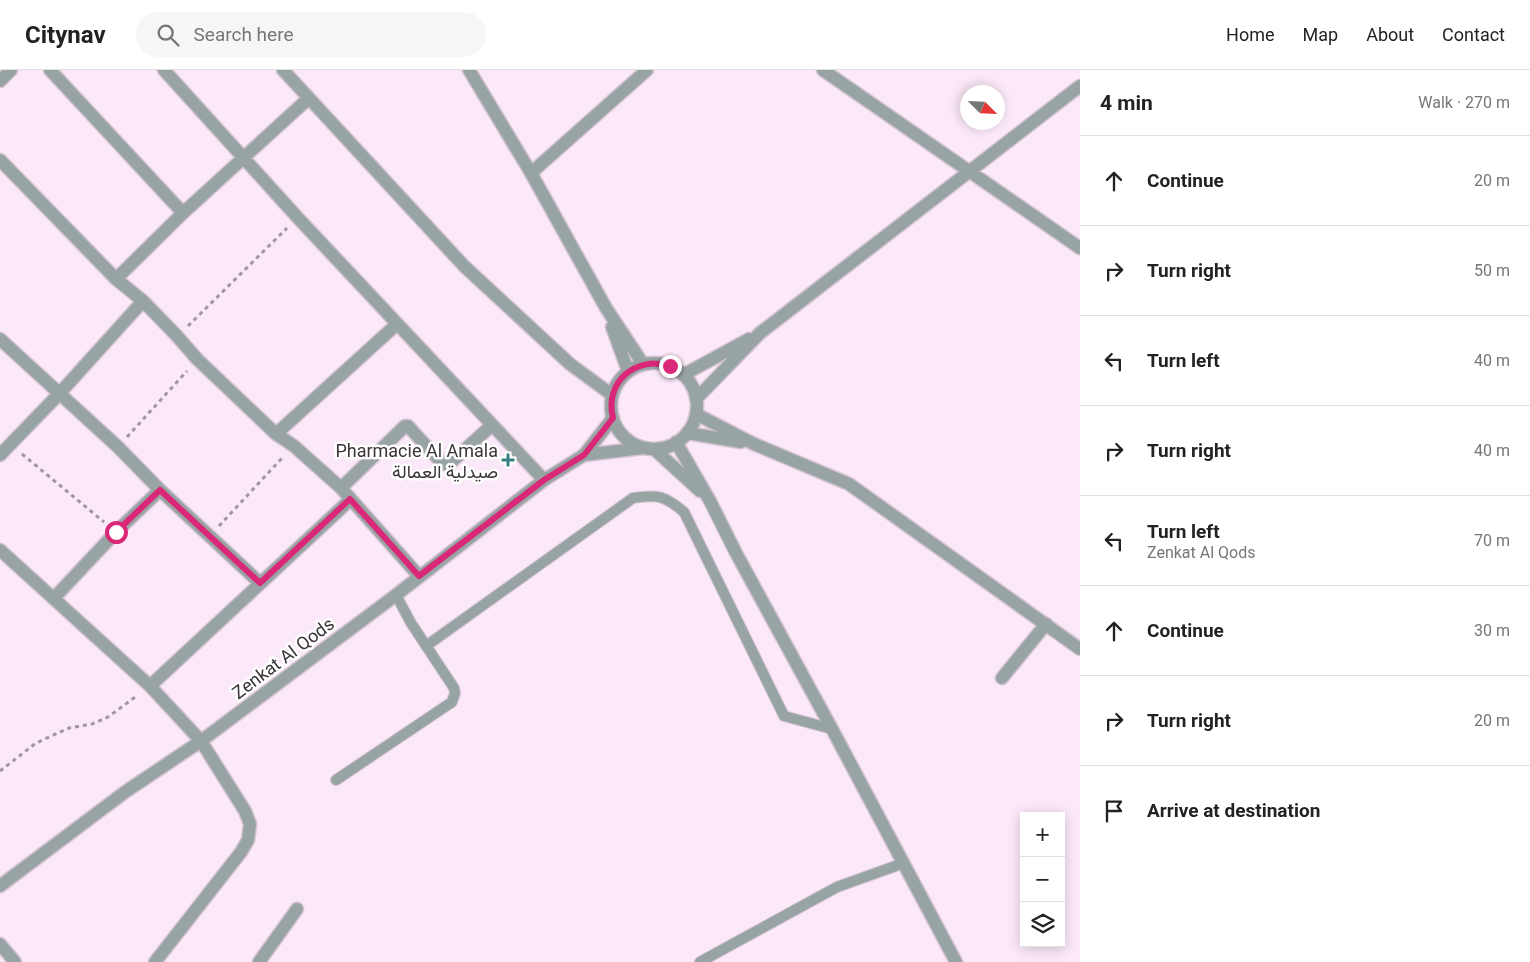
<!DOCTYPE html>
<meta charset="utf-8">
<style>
body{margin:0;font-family:Roboto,Vazirmatn,sans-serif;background:#f6f6f6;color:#222}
.controls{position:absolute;right:15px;bottom:15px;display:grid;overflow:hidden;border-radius:0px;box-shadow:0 2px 12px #0003}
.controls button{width:45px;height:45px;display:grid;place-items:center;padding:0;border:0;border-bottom:1px solid #e0e0e0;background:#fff;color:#222;font:25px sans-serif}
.compass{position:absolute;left:960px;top:15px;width:45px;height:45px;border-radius:50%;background:#fff;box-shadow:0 2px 12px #0003;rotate:114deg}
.stop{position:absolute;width:15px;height:15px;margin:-11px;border:4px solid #db2777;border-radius:50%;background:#fff}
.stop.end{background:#db2777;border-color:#fff;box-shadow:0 1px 5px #0008}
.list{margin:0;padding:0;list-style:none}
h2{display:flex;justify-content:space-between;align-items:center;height:65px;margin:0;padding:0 20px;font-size:21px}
h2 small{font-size:16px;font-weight:400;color:#767676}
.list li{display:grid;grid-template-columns:32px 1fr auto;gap:15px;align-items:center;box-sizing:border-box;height:90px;padding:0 20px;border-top:1px solid #e0e0e0}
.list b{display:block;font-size:19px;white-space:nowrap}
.list p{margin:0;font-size:16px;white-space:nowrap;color:#767676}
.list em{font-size:16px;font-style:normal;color:#767676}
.icon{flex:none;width:28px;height:28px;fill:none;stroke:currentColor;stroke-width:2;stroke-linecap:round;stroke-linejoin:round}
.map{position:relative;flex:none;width:1080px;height:892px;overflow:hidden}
header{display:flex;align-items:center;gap:30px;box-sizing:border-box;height:70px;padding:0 25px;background:#fff;border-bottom:1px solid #e0e0e0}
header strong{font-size:24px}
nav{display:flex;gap:28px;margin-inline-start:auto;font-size:18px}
.search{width:350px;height:45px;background:#f6f6f6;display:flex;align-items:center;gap:12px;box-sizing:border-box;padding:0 18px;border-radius:28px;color:#767676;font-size:19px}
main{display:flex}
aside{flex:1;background:#fff}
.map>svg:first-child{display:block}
</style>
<header>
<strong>Citynav</strong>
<div class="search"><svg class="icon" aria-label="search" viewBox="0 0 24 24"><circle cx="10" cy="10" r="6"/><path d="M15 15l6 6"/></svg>Search here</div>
<nav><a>Home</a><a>Map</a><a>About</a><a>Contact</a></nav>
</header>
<main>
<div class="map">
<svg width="1080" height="892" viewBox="0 0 1080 892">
<rect width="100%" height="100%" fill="#fbe8f8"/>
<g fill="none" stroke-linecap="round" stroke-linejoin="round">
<defs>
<path id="service" d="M426 576 633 428C658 424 665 426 684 442L784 646 832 659
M336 710 452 632 455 623 454 618 411 553 396 525
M700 892 837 817 904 793"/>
<path id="pedestrian" d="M1002 608 1046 554"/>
<path id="minor" d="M50 0 183 143
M164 0 298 148 544 410
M283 0 464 196 570 294 612 325
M823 0 1080 178
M0 11 11 0
M0 90 116 209 143 231 177 266 197 289 276 364 294 376 341 418 419 506
M531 103 647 0
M116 209 183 143 309 28
M0 269 118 377 160 420 260 513
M683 305 749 269
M696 329 760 263 1080 16
M696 344 754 374 849 414 1080 579
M687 363 741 372
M276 364 397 254
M0 385 59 324 143 231
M584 385 643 378
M341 418 405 356H408L441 392 444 394 448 395 492 355
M0 480 150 616 201 671 245 741 250 754 248 770 241 782 155 892
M54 528 116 462 160 420
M150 616 351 429
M0 816 125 722 201 671 396 525 544 410 584 385 613 348
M0 874 15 892
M259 892 297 839"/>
<path id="tertiary" d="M469 0 531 103 606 238 643 294
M612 257 628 301
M611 336a43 43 0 1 1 86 0a43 43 0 1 1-86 0Z
M676 372 710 431 736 483 832 659 956 892
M654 379 700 421"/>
</defs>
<use href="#service" stroke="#d4c4d2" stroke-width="12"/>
<use href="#pedestrian" stroke="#d4c4d2" stroke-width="15"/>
<use href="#minor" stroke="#d4c4d2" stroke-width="15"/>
<use href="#tertiary" stroke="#d4c4d2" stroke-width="15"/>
<path stroke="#a395a1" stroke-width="3" stroke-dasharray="4 4" stroke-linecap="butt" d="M188 256 287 158
M127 367 187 301
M22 384 104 452
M219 456 283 387
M0 701 36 673 69 658 92 654 108 647 138 625"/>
<use href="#service" stroke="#98a3a3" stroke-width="10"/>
<use href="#pedestrian" stroke="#98a3a3" stroke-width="12"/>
<use href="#minor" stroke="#98a3a3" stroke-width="12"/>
<use href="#tertiary" stroke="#98a3a3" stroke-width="12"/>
</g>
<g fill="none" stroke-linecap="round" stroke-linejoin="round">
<path stroke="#db2777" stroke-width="6" d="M116 462 160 420 260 513 350 429 419 506 544 410 584 385 613 348C604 313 635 285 670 296"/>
</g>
<path fill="#388082" stroke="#fff" stroke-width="2" d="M505.5 382.5h5v5h5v5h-5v5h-5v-5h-5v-5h5z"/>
<g text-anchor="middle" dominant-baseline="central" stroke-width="5" stroke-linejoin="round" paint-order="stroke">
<g font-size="18" fill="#3a3339" stroke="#fff" text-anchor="end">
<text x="498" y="380">Pharmacie Al Amala<tspan x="498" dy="21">صيدلية العمالة</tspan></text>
</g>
<g font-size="18" fill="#3a3339" stroke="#fff">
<text transform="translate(283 588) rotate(-37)">Zenkat Al Qods</text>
</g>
</g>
</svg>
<div class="controls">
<button>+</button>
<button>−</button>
<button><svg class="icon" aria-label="layers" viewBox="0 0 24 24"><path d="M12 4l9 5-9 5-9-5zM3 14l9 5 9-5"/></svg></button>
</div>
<svg class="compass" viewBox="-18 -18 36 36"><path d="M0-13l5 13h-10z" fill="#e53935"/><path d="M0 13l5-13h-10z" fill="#767676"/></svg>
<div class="stop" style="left:116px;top:462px"></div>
<div class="stop end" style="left:670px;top:296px"></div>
</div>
<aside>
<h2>4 min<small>Walk · 270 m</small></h2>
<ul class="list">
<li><svg class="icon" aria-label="ahead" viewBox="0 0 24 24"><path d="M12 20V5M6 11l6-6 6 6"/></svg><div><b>Continue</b></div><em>20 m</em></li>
<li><svg class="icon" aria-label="right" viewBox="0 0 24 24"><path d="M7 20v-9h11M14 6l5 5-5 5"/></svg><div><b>Turn right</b></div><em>50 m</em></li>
<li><svg class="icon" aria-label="left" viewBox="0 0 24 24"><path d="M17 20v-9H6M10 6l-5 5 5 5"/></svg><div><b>Turn left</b></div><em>40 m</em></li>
<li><svg class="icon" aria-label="right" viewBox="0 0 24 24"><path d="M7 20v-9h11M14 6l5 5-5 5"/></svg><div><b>Turn right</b></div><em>40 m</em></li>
<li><svg class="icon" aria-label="left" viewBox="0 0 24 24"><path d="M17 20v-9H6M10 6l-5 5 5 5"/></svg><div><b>Turn left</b><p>Zenkat Al Qods</p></div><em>70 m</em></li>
<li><svg class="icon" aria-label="ahead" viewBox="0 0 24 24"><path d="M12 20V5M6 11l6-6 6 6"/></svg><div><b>Continue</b></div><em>30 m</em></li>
<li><svg class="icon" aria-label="right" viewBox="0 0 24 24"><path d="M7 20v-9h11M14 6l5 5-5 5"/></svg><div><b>Turn right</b></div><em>20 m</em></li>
<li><svg class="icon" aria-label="arrive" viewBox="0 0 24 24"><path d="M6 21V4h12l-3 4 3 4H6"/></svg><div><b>Arrive at destination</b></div></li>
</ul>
</aside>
</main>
